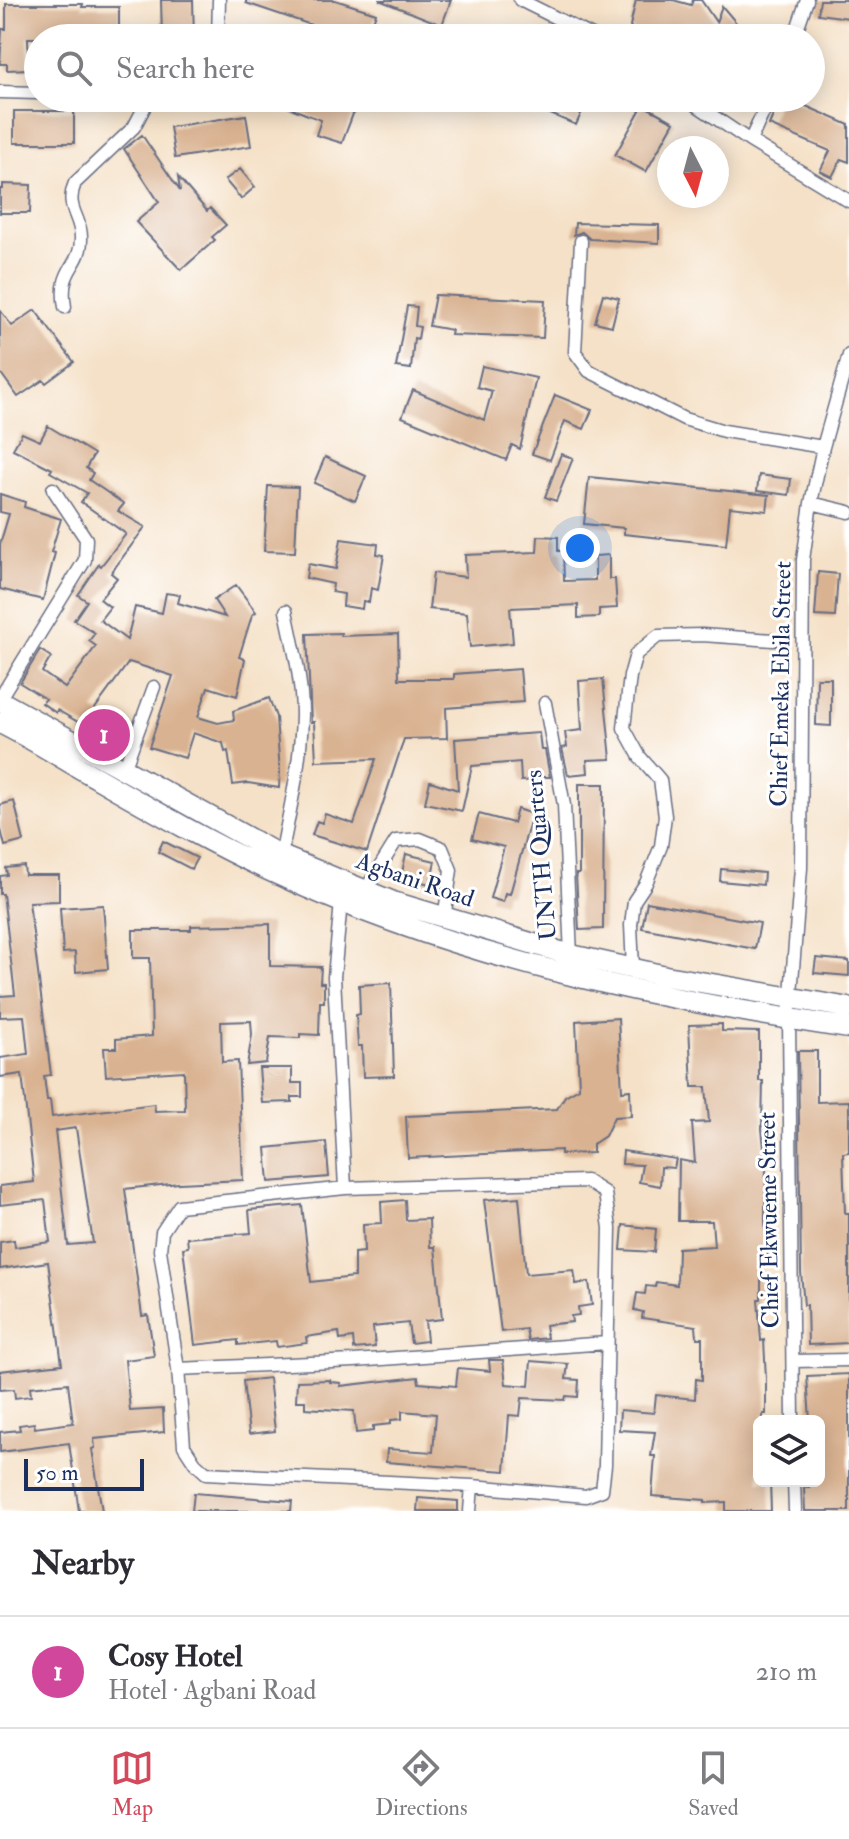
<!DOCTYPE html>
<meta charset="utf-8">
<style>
body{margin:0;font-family:"IM FELL Double Pica",serif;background:#f2f2f3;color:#2b2b33}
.controls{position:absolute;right:24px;bottom:24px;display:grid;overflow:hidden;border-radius:12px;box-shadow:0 4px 20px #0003}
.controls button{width:72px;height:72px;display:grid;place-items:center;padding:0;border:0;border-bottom:2px solid #e1e1e2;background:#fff;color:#2b2b33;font:40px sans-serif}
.compass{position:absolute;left:657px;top:136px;width:72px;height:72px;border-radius:50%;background:#fff;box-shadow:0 4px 20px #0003;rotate:174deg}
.scale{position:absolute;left:24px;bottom:20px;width:120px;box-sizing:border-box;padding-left:8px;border:4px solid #1b2f5e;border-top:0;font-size:22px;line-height:28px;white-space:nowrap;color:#1b2f5e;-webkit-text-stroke:6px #fff;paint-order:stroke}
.you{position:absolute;left:580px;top:548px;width:28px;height:28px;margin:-20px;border:6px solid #fff;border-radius:50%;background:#1a73e8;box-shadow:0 0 0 12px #1a73e833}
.badge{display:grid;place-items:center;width:52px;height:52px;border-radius:50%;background:#d1495b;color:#fff;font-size:26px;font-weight:700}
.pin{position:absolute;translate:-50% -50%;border:4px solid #fff;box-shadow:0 2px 8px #0006}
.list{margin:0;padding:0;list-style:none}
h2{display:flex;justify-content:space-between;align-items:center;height:104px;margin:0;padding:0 32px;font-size:34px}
h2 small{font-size:26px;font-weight:400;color:#7c7c81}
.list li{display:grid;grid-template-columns:52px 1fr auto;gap:24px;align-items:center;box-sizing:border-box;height:112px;padding:0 32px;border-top:2px solid #e1e1e2}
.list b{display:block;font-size:30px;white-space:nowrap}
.list p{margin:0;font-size:26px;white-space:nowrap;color:#7c7c81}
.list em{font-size:26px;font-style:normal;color:#7c7c81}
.icon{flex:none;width:44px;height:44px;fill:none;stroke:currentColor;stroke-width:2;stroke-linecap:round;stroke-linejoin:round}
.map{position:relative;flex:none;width:849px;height:1511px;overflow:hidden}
.search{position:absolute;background:#fff;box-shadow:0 4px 20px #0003;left:24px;right:24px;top:24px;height:88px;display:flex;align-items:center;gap:20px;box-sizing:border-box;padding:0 28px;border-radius:44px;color:#7c7c81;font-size:30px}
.sheet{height:216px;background:#fff}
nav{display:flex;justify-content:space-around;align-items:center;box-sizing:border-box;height:112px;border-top:2px solid #e1e1e2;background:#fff;font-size:22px;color:#7c7c81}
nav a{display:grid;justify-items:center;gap:4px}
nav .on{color:#d1495b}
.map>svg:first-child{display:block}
</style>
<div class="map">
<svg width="849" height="1511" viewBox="0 0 849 1511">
<rect width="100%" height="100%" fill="#fff"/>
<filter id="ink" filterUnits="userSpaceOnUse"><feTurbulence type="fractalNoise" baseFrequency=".0125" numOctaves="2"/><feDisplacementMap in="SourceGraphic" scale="16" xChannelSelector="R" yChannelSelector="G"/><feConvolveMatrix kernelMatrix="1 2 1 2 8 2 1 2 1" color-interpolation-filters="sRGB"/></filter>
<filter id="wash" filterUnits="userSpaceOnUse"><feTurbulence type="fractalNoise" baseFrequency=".006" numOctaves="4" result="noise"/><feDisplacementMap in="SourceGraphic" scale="32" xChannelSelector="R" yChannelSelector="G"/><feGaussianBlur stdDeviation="1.8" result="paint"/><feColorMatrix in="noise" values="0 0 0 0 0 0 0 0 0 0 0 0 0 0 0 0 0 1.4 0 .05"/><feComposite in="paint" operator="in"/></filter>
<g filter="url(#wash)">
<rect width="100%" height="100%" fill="#f5e1c7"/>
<g id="blocks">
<path fill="#d9b291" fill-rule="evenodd" d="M161 0H193L194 38H162Z
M246 0H335L376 13 368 38H350L246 3Z
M379 0H451L442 25Z
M636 0H673L691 5 693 0H701L716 22 722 6 738 25 736 38H639L630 26Z
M820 0H849V18L818 14Z
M6 4H83L82 7H119V38H28L29 69 7 70V64H0L2 29H6Z
M265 98H359L342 143 316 135 321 120Z
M513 98H588L576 125Z
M780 98H788L849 125V162L841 159 832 177 820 171 830 151 769 125Z
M643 105 674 122 646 172 615 155Z
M14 111H74V143H14Z
M246 115 251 146 175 158 170 127Z
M142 135 180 191 178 177 207 211 210 208 226 225 212 237 215 240 181 270 136 222 159 202 124 149Z
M240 169 255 187 241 199 225 180Z
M3 184 31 185 30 213H0V189H3Z
M575 223 659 225V243L590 239 582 232 574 235Z
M603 294 619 298 612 326 595 322Z
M435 295 545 300 543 338 451 335 452 330 429 326Z
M407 306 417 307 415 326 420 327 418 339 414 338 411 369 396 367Z
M0 310 12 326 35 310 74 362 46 383 43 380 18 397 0 372Z
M482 366 536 378 520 449 512 445 506 460 402 417 413 390 484 420 492 391 477 387Z
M555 395 592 410 584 429 565 421 550 460 532 454Z
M48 426 94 454 86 468 93 473 89 480 124 504 118 511 145 527 111 573 117 578 100 599 110 607 100 620 127 640 135 607 162 613 166 593 180 595 178 603 225 617 214 600 236 585 256 612 252 615 239 657 245 659 237 696 208 687 198 717 218 723 234 720 233 711 269 698 276 717 280 772 279 788 248 783 233 785 228 751 225 752 223 743 193 733 185 758 149 747 173 676 129 662 94 710 120 726 111 741 57 710 56 713 42 703 46 699 20 683 40 650 51 657 42 672 65 688 96 646 89 641 95 633 74 620 87 601 78 595 99 564 101 566 126 534 81 502 87 493 50 472 52 469 13 449 22 433 40 441Z
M561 454 573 458 556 501 545 497Z
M325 457 366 476 355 501 314 483Z
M759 475 791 479 789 495 757 491Z
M589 477 769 495 767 511 730 507 726 545 624 534V528L584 524Z
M268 486 298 487 295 552 264 551Z
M0 494 25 502 24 507 61 519 51 552 55 553 43 600 0 589V544L9 514 0 512Z
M538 536 558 537V551H563L564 581 595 580V556L609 555V579H615L617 608 599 609V617L578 618V605L510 608 513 643 470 647 467 613 429 609 433 573 466 577 465 555 537 552Z
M341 539 378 544 377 554 384 555 378 590 371 588 369 602 363 601 362 609 343 606 344 594 332 592 333 584 306 578 308 564 336 569Z
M818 572 838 574 835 617 815 616Z
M341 633V636L398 634 399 679H454V674L520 669 523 702 446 708 447 738 404 739 367 852 312 835 317 821 322 823 325 814 354 824 376 759 316 761 314 722H311L307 634Z
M817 678H831V726L816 725Z
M603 679 611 759 587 760 588 773 568 775 562 748 567 747 565 732 582 730 579 681Z
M539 733 541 750H545L550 777H543V780L521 781 520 762 472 766 462 811 425 803 430 781 458 790 455 739Z
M579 784H604L603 929 579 930 576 874H579Z
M14 801 24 841 5 846 0 826V805Z
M517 809 532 814 510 894 505 893 503 902 490 898 504 847 472 839 479 814 513 823Z
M163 841 197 858 191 869 158 852Z
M406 854 435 861 430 884 401 877Z
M24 866 25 875H59V901L29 902 51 1075 44 1076 47 1100H50L52 1117 154 1104 155 1111 185 1110 184 1071 106 1076 104 1048H116V1039L152 1036 150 958H133V930H191V926L270 924V966L321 967 320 983H324V1002H320L319 1035 300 1034V1038L270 1037 266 1063 247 1065 252 1035 251 1021 221 1022 222 1062 238 1061 243 1180 179 1183 125 1189 142 1316 148 1315 154 1356 125 1360 130 1411 163 1409 164 1432 94 1439 95 1448 92 1449 102 1511H79L69 1443 0 1452V1432L20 1430 19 1425 34 1423 35 1428 73 1423 68 1383 30 1387 31 1396 15 1398 14 1389 0 1390V1371L62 1364 48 1262 0 1269V1242L14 1240 15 1247 50 1242 45 1200 0 1205V1186L34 1182 22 1074 0 1077V1058L28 1054 24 1016 0 1017V996L15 995 3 894H0V876L7 875 6 868ZM76 1128 93 1243 68 1245 55 1131Z
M721 869 764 873 763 885 720 881Z
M647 902 760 923 755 949 642 928Z
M103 905 108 969 76 972 75 952 63 953 60 908Z
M816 958 849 961V976L814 973Z
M391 983 394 1076 363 1077 362 1046H358L356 1015 360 1014 359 985Z
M618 1018 622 1091 630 1090 631 1116 614 1117 605 1136 593 1144V1153L561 1154V1150L408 1158 406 1116 557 1109 565 1096 579 1088 576 1021Z
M722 1024V1031L759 1032V1081H763L762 1129 766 1167 765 1220 768 1263H761V1299H758L761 1341 764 1340 766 1379V1414H763V1421H759V1481H770L771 1511H726V1502L705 1503V1500L652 1496 655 1456H651L655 1432 619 1430 620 1410 654 1413 656 1395 695 1399 696 1379 702 1380V1338H697L696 1326 642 1318 643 1312 634 1310 637 1293 645 1294 646 1286 655 1287 656 1282 677 1285 678 1248 714 1246 712 1221H678L679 1160 695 1163 692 1123 709 1122 706 1087H692L689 1025Z
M798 1051H817V1102L849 1101V1152L843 1153 845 1213H849V1343L808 1345 807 1305H804L801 1272Z
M259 1068H292V1083H302V1097H292V1102L262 1103Z
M326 1142 329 1177 269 1182 266 1148Z
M623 1151 676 1159 674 1168 661 1167 660 1186 639 1182 642 1165 622 1164Z
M519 1197 526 1274 574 1270 576 1284 589 1282 592 1305 578 1307 579 1315 571 1316 572 1322 545 1325 547 1338 528 1340 526 1329 501 1332 484 1200Z
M405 1200 406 1220 429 1219 430 1247H435L442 1319 425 1321 427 1341 411 1343 408 1323 373 1327 375 1347 354 1349 353 1338 340 1340 339 1332 306 1337 307 1343 277 1347 276 1341 238 1345V1340L195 1345 183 1248 188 1247 187 1238 251 1233 249 1210 302 1205 311 1282 354 1277V1253L364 1252 363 1224 382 1223 381 1202Z
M623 1225 656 1229 654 1252 621 1250Z
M489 1360H503L506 1384 529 1386 531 1361 568 1364 566 1379 579 1380 578 1397 566 1396 565 1400 522 1398 520 1416 509 1415 505 1471 386 1462 387 1449 433 1452 436 1414 402 1411V1419L391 1420V1424L373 1426V1431L356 1433 354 1411 305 1408V1401H296L297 1381 330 1380V1382L341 1383 340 1386 418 1377 419 1383 456 1386 458 1368 490 1371Z
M849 1374V1511H805L804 1488H809V1481H819V1421H810L807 1376Z
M269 1378 275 1431 249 1434 243 1381Z
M194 1493 292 1501 291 1511H192Z
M418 1498 458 1501V1511H417Z"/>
</g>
</g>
<g filter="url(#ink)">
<use href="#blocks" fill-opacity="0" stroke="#676d83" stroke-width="2"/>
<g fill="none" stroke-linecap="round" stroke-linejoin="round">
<defs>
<path id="street" d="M520 0 596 38
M218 38 219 0
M794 38 807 0
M0 92 38 93
M686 98 750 141 849 201
M750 141 770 98
M581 241 575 352 589 371 684 419 724 431 823 447
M65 307C58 267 81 268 81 239 82 216 64 209 75 183L134 127 144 108 142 98
M811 503 849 512
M0 698 85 560 86 539 53 489
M545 703 564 805 571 955
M124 769 154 687
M281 856C290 809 301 763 302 715 302 680 293 645 286 611
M365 891 396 841 420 839 442 848 451 870 444 919
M341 902 334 977 345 1188
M633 969 631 925 634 901 646 883 661 846 665 816 660 780 640 757 624 728 630 676 636 654 658 636 702 635 773 640
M586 1181 605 1193 610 1228 605 1465 602 1490 586 1496 472 1486 206 1473 195 1463 184 1446 178 1369 160 1250 162 1232 179 1206 345 1188Z
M793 1361 849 1360
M178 1369 354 1361 607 1343
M793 1421 789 1019 801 868 803 560 811 503 823 447 849 355
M794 1481 795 1511
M470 1511 472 1486"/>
<path id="primary" d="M0 701 281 856 393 902 571 955 666 976 849 1008
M0 723C31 738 60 757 90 774 151 809 213 845 277 874 457 958 654 999 849 1028"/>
</defs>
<use href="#street" stroke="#676d83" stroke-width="15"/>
<use href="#primary" stroke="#676d83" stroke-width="23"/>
<use href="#street" stroke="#fff" stroke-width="12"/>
<use href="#primary" stroke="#fff" stroke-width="20"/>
</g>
</g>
<g text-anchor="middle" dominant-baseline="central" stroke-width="6" stroke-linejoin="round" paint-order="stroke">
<g font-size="24" fill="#1b2f5e" stroke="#fff">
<text transform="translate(781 684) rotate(-89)">Chief Emeka Ebila Street</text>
<text transform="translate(541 855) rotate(-95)">UNTH Quarters</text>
<text transform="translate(415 880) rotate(19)">Agbani Road</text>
<text transform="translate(769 1220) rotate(-91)">Chief Ekwueme Street</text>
</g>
</g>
</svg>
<div class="controls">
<button><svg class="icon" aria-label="layers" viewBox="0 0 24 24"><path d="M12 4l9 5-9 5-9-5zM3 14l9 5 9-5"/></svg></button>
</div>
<svg class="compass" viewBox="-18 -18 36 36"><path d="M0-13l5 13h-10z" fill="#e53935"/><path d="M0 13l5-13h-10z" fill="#7c7c81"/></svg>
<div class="scale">50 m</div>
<div class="you"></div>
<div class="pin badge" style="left:104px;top:735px;background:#d1479c">1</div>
<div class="search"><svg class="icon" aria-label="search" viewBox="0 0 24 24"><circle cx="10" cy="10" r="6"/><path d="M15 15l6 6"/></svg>Search here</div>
</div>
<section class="sheet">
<h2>Nearby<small></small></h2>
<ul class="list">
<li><span class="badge" style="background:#d1479c">1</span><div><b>Cosy Hotel</b><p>Hotel · Agbani Road</p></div><em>210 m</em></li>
</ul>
</section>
<nav>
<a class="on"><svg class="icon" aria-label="map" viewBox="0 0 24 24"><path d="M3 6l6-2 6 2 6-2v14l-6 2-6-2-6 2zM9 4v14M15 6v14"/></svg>Map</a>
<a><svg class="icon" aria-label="directions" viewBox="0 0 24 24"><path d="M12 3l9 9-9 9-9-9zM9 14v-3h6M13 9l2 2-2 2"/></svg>Directions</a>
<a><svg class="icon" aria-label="saved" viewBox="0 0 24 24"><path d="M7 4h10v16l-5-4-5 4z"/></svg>Saved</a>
</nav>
